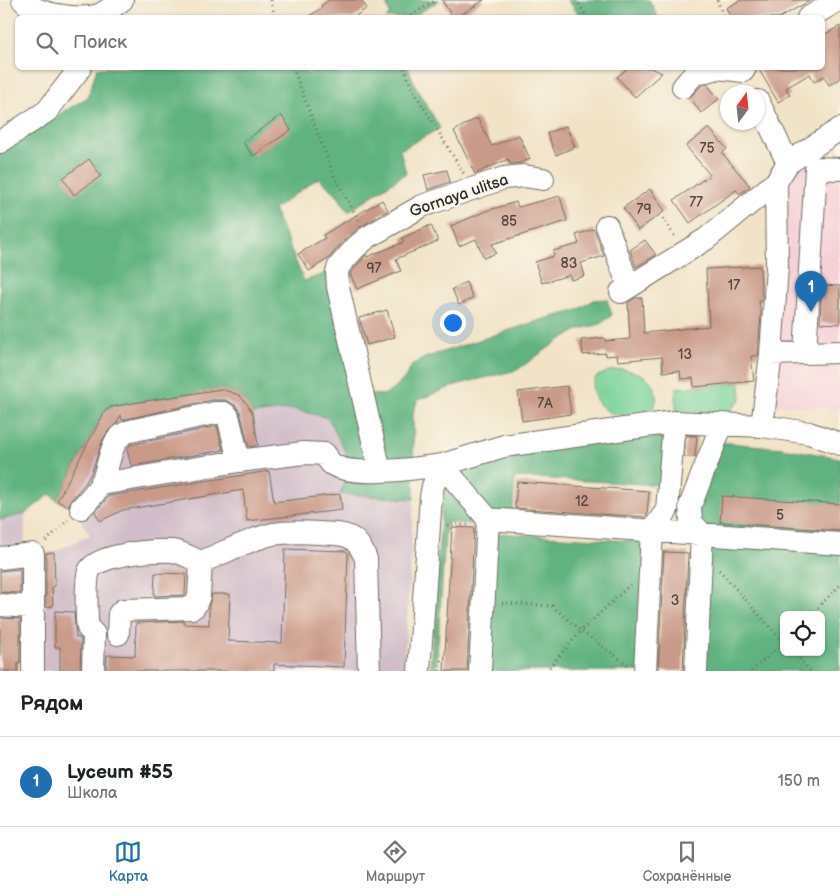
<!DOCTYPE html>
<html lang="ru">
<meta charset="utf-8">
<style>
body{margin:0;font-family:"Balsamiq Sans",sans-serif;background:#f6f6f6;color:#202124}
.controls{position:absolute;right:15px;bottom:15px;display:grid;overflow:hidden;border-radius:8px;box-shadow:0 1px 4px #0004}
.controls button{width:45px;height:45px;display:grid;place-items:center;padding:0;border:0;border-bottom:1px solid #e0e0e0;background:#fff;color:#202124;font:25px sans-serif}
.compass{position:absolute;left:720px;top:85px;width:45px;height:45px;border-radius:50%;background:#fff;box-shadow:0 1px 4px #0004;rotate:15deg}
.you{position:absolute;left:452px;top:322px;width:18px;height:18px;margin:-12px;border:4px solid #fff;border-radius:50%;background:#1a73e8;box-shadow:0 0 0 8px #1a73e833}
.badge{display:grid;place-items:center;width:32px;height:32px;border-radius:50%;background:#1f6fb2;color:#fff;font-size:16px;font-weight:700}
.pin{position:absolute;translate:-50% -41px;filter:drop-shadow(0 1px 2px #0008)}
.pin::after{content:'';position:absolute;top:26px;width:18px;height:15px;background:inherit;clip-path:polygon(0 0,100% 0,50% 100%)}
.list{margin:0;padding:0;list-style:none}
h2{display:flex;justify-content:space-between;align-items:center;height:65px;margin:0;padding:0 20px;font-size:21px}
h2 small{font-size:16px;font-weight:400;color:#757577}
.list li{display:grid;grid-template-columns:32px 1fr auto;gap:15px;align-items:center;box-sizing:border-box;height:90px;padding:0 20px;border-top:1px solid #e0e0e0}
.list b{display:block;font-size:19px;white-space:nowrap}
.list p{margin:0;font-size:16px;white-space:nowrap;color:#757577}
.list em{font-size:16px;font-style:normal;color:#757577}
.icon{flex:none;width:28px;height:28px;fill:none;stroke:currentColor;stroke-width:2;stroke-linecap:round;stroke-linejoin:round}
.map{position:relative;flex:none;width:840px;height:671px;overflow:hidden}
.search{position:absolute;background:#fff;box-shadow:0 1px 4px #0004;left:15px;right:15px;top:15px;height:55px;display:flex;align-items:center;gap:12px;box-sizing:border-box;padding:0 18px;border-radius:8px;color:#757577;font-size:19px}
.sheet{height:155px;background:#fff}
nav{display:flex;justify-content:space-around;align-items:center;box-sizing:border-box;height:70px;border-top:1px solid #e0e0e0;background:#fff;font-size:14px;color:#757577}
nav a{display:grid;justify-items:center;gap:2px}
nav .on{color:#1f6fb2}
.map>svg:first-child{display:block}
</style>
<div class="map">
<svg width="840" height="671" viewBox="0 0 840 671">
<rect width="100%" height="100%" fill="#fbf7ec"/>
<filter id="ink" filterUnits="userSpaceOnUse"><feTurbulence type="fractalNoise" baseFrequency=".02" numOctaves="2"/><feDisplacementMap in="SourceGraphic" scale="10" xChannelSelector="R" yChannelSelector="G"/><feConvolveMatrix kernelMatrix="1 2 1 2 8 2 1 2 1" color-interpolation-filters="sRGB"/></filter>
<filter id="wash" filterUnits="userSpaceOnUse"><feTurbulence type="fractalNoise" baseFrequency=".0096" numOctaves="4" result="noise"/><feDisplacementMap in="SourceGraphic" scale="20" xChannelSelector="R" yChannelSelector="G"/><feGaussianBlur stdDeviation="1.12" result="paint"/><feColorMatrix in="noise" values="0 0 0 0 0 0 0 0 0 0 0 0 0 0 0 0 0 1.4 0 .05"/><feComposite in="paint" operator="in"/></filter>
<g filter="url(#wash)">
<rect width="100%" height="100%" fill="#f1e3c6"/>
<path fill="#f6cfd7" d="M805 157 840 158V410L772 404 782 186Z"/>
<path fill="#d1bdc9" d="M221 389 239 395 247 404 253 414 294 409 328 418 349 459V469L340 494 414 499 404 671H41L39 607 53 606 52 587 55 586 54 552 90 535 73 509 57 501 102 415 111 407Z
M25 514 23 631 0 633V520Z"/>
<path fill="#77d198" stroke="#517e62" d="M622 369C629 371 638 372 644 376 657 384 662 403 648 413 644 415 638 416 633 416 614 417 596 409 592 388L596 377 609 371Z
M740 383 741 399 729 412H676V388Z"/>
<path fill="#61b380" stroke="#466f56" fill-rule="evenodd" d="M385 0H440L412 17 386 18 390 14Z
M568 0H649L658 17H581Z
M97 68H303L308 74 317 68H408L416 87 440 128 400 150 406 173 348 212 336 193 318 178 274 209 304 281 327 273 368 394 383 395 391 391 404 379 413 364 427 357 544 319 576 311 594 300 607 299 612 315 601 324 580 329 558 341 517 370 459 384 418 400 413 412 414 499 340 494 349 469V459L328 418 294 409 253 414 247 404 239 395 221 389 111 407 102 415 57 501 50 494 25 514 0 520V150L88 97Z
M667 429 662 485 515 477 512 518 482 525 446 522 436 671H430L442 503 449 481 470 461Z
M708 441 782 448 840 458V539L684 528 690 482 700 446 702 443Z
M493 533 647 542 639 671H486Z
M710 541 840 548V671H703ZM784 615H821V652H784Z"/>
<g id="blocks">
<path fill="#ca9a88" d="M329 0H361L367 8 353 18H306L322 8 321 6Z
M442 0H484L456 18H453Z
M741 0H811L779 18H731L726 8Z
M840 26V79L829 85 824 76 814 82 810 74 786 88 790 95 778 102 758 68H822V36Z
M628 68H650L662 73 635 97 617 77Z
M707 84 719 99 701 113 690 97 701 86Z
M281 115 291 130 253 156 243 142Z
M477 118 492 146 519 135 530 159 521 163 510 164 508 159 475 174 454 131Z
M566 126 575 147 556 155 547 133Z
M709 128 727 149 722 153 750 186 740 194 736 190 690 223 674 200 710 175 686 146Z
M89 159 101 176 74 195 63 178Z
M447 170 450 182 428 190 424 175Z
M650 189 665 211 638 230 623 208Z
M560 196 567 221 492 244 496 253 484 258 476 239 459 246 451 226 486 211 516 202 518 207Z
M382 200 388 210 360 227 346 238 328 259 309 271 298 254 325 238 323 235Z
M431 225 438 241 396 259 401 271 357 289 350 274 365 256 366 255 367 257 404 242 402 238Z
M594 229 604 256 581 263 585 276 571 280 570 275 542 283 535 262 554 256 553 251 579 244 576 235Z
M645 240 656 255 636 267 630 250Z
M760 266 762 296V301H759L761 314 758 353V356H751L754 381 694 387 693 378 681 379 680 371 663 372 662 357 618 361 617 355 606 356V353L583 355 581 340 605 338V341L630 339 628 303 635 298H642L644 333 709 326 706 269Z
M466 282 473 298 459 305 452 289Z
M822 285 840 286V324L820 323Z
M387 310 395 337 367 345 359 318Z
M567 386 571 414 522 421 518 392Z
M221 389 239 395 247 404 253 414 258 445 249 447 240 412 236 406 225 400H212L122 420 121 415 117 423 109 430 103 439 92 471 86 482 71 500 68 507 57 501 105 411 111 407 127 404Z
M217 426 223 450 131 466 127 449 130 445Z
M686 436H697L695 457H684Z
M269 471 274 502 340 494 342 510 247 521 243 490 123 510 100 521 95 512 109 496Z
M517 482 649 491 647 515 646 517 515 508Z
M722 496 840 504V531L720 522Z
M452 527 474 528 467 671H444Z
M285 549 346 551 348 553 344 667 274 664V671H106L107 655 135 656 136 623 184 621V624L209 625V605L212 594H230L228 641 282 643Z
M54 552 55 586 52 587 53 606 46 607V553Z
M664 552 688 553 683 671H658Z
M20 569V593L0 592V571Z
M155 573 186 574 185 595 154 596Z
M55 611 74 612 76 637 81 639 80 671H60V647H55Z
M0 618 20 619V663H18V671H0Z"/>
</g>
</g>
<g filter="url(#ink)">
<use href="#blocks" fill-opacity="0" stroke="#706b61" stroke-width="1"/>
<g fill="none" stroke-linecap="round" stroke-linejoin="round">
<defs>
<path id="minor" d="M23 0C36 15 80 21 99 15 106 12 115 5 122 0
M808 18 838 0
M683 87 694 74 718 68 743 71 745 68
M758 101 788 163
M0 142 47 111 80 68
M607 226 629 287
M621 292 706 239 776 182 788 163 840 129
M805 353 816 168 840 169
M771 354 840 352
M762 426 771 354 777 267 776 182
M380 471 338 287 337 272 339 266 356 247 368 237 422 206 504 178 524 176 543 179
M101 484 239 461 304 453 325 454C327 457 329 462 332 464 351 478 419 468 442 465L488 519 480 671
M81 508C88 500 97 492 101 483 111 466 108 437 130 431L215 413H224L228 416 239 461
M488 519 840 544
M0 558 33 554V671
M0 605 32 607
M118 634 119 614 123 610 192 608 195 606 199 596 201 562C224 553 249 539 273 534 289 531 305 532 320 533 345 534 356 533 366 559L369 671
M93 671 94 634 88 628 87 621C87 609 85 581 89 571 96 554 155 550 172 551 182 552 192 559 201 562
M419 671 431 497 433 486 442 465 504 446 674 422 762 426 809 433 840 444
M645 671 652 531 667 510 674 422
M696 671 702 534 691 522 690 506 722 424"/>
</defs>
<use href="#minor" stroke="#706b61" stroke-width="24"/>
<path stroke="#706b61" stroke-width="3" stroke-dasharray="1 4" stroke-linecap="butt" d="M271 0 275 18
M576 0 588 18
M717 0 724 18
M407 18 436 0
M293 68 334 176 359 221
M404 68 412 88 464 174
M663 218 675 237
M448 526 449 524 468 525
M46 541 68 520
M719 570 784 643
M502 603 552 606 581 631 628 665
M811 615 840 585
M792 652 811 671
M440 671 441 659
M546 671 581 631 631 584
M751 671 784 642"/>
<use href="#minor" stroke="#fff" stroke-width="22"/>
</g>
</g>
<g text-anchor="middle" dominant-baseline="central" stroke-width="4.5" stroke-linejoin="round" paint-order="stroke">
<g font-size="14" fill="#534742">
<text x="707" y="148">75</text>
<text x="696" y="202">77</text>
<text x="644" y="209">79</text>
<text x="509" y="221">85</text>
<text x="569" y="263">83</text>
<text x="374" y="268">97</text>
<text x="734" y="285">17</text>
<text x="685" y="354">13</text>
<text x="545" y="403">7А</text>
<text x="582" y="501">12</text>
<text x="780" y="515">5</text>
<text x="675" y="600">3</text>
</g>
<g font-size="16" fill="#2b2b2b" stroke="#fbf7ec">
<text transform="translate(459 196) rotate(-19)">Gornaya ulitsa</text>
</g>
</g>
</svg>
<div class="controls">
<button><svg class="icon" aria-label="locate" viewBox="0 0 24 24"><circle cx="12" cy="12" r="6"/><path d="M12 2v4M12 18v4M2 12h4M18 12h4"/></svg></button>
</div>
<svg class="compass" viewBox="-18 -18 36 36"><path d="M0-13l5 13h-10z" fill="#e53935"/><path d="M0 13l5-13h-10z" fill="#757577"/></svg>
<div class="you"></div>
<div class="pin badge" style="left:811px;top:312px">1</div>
<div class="search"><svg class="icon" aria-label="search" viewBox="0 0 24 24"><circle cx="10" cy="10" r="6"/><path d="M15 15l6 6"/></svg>Поиск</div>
</div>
<section class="sheet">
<h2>Рядом<small></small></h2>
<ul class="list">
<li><span class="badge">1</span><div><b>Lyceum #55</b><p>Школа</p></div><em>150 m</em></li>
</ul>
</section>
<nav>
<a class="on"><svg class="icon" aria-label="map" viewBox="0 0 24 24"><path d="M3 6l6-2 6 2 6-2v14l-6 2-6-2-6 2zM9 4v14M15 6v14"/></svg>Карта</a>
<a><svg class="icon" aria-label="directions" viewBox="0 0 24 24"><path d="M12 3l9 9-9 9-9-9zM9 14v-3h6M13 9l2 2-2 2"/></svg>Маршрут</a>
<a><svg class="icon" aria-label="saved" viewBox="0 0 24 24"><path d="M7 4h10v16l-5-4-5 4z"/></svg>Сохранённые</a>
</nav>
